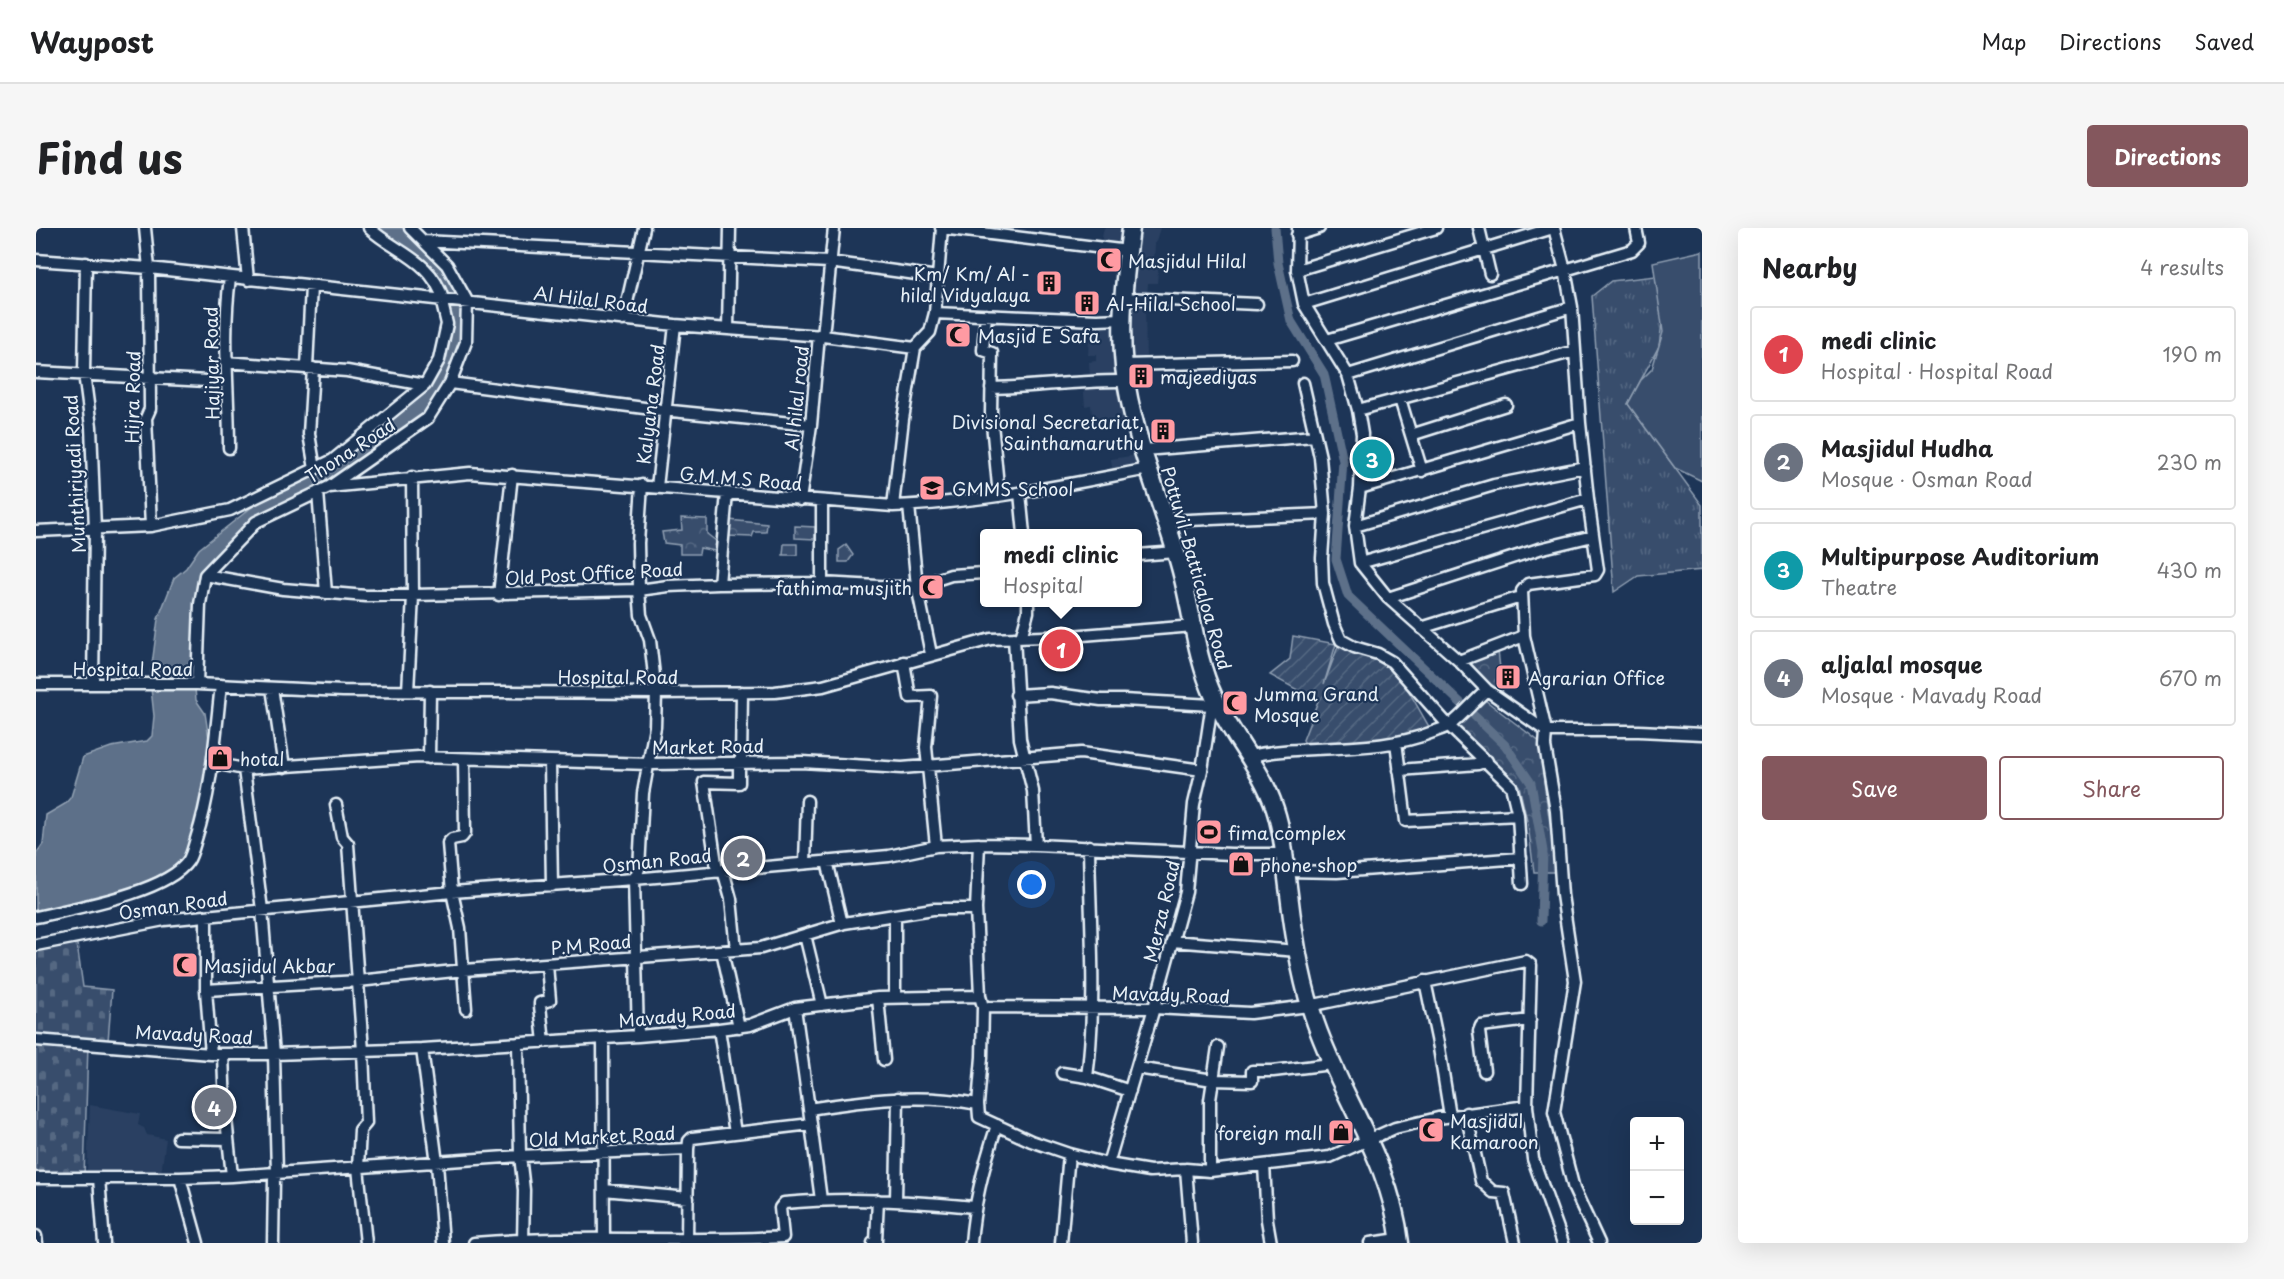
<!DOCTYPE html>
<meta charset="utf-8">
<style>
body{margin:0;font-family:"Playpen Sans",sans-serif;background:#f6f6f6;color:#202124}
.controls{position:absolute;right:18px;bottom:18px;display:grid;overflow:hidden;border-radius:6px;box-shadow:0 6px 24px #0002}
.controls button{width:54px;height:54px;display:grid;place-items:center;padding:0;border:0;border-bottom:2px solid #e0e0e0;background:#fff;color:#202124;font:30px sans-serif}
.you{position:absolute;left:996px;top:657px;width:21px;height:21px;margin:-15px;border:4px solid #fff;border-radius:50%;background:#1a73e8;box-shadow:0 0 0 9px #1a73e833}
.badge{display:grid;place-items:center;width:39px;height:39px;border-radius:50%;background:#84575d;color:#fff;font-size:20px;font-weight:700}
.pin{position:absolute;translate:-50% -50%;border:3px solid #fff;box-shadow:0 2px 6px #0006}
.popup{position:absolute;left:944px;top:301px;width:162px;height:78px;box-sizing:border-box;display:grid;place-content:center;border-radius:6px;background:#fff;filter:drop-shadow(0 2px 4px #0005);font-size:20px;white-space:nowrap;color:#757577}
.popup b{font-size:22px;color:#202124}
.popup::after{content:'';position:absolute;left:50%;top:100%;margin-left:-12px;border:12px solid transparent;border-top-color:#fff}
.list{margin:0;padding:0;list-style:none}
h2{display:flex;justify-content:space-between;align-items:center;height:78px;margin:0;padding:0 24px;font-size:26px}
h2 small{font-size:20px;font-weight:400;color:#757577}
.list li{display:grid;grid-template-columns:39px 1fr auto;gap:18px;align-items:center;box-sizing:border-box;height:96px;margin:0 12px 12px;padding:0 12px;border:2px solid #e0e0e0;border-radius:6px}
.list b{display:block;font-size:22px;white-space:nowrap}
.list p{margin:0;font-size:20px;white-space:nowrap;color:#757577}
.list em{font-size:20px;font-style:normal;color:#757577}
.actions{display:flex;gap:12px;padding:18px 24px}
.actions a{flex:1;padding:14px 0;border:2px solid #84575d;border-radius:6px;text-align:center;font-size:21px;color:#84575d}
.actions .main{background:#84575d;color:#fff}
.map{position:relative;flex:none;width:1666px;height:1015px;overflow:hidden;border-radius:6px}
header{display:flex;align-items:center;gap:36px;box-sizing:border-box;height:84px;padding:0 30px;background:#fff;border-bottom:2px solid #e0e0e0}
header strong{font-size:28px}
nav{display:flex;gap:33px;margin-inline-start:auto;font-size:21px}
.intro{display:flex;align-items:center;justify-content:space-between;box-sizing:border-box;height:144px;padding:0 36px}
h1{margin:0;font-size:42px}
.button{padding:15px 27px;border-radius:6px;background:#84575d;color:#fff;font-size:21px;font-weight:700}
main{display:flex;gap:36px;padding:0 36px}
aside{flex:1;background:#fff;border-radius:6px;box-shadow:0 6px 24px #0002}
.map>svg:first-child{display:block}
</style>
<header>
<strong>Waypost</strong>
<nav><a>Map</a><a>Directions</a><a>Saved</a></nav>
</header>
<div class="intro"><h1>Find us</h1><a class="button">Directions</a></div>
<main>
<div class="map">
<svg width="1666" height="1015" viewBox="0 0 1666 1015">
<defs>
<pattern id="grass-tufts" width="24" height="20" patternUnits="userSpaceOnUse" patternTransform="scale(1.5)"><rect width="24" height="20" fill="#374d6c"/><path d="M3 7l-1-3M5 7V3M7 7l1-3M15 17l-1-3M17 17v-4M19 17l1-3" fill="none" stroke="#546782"/></pattern>
<pattern id="forest-crowns" width="20" height="18" patternUnits="userSpaceOnUse" patternTransform="scale(1.5)"><rect width="20" height="18" fill="#374d6c"/><path d="M2 6a3 3 0 1 1 6 0M12 15a3 3 0 1 1 6 0" fill="none" stroke="#546782"/></pattern>
<pattern id="cemetery-stones" width="16" height="16" patternUnits="userSpaceOnUse" patternTransform="scale(1.5)"><rect width="16" height="16" fill="#374d6c"/><path d="M2 7V4a2 2 0 0 1 4 0v3zM10 15v-3a2 2 0 0 1 4 0v3z" fill="#546782"/></pattern>
<pattern id="garden-furrows" width="10" height="10" patternUnits="userSpaceOnUse" patternTransform="scale(1.5)"><rect width="10" height="10" fill="#374d6c"/><path d="M-1 1l2-2M0 10L10 0M9 11l2-2" fill="none" stroke="#546782"/></pattern>
</defs>
<rect width="100%" height="100%" fill="#1d3557"/>
<filter id="ink" filterUnits="userSpaceOnUse"><feTurbulence type="fractalNoise" baseFrequency=".0167" numOctaves="2"/><feDisplacementMap in="SourceGraphic" scale="12" xChannelSelector="R" yChannelSelector="G"/><feConvolveMatrix kernelMatrix="1 2 1 2 8 2 1 2 1" color-interpolation-filters="sRGB"/></filter>
<g filter="url(#ink)">
<path fill="#2a4162" d="M1068 0H1085L1083 17 1065 14Z
M1099 0H1124L1119 16 1118 33H1123L1121 55H1112L1111 68 1091 67Z
M1091 73 1109 74 1110 135 1092 134Z
M1061 92 1082 93 1080 151H1086L1090 195 1057 198 1055 177 1049 178 1047 154 1054 151 1053 134 1060 133V127H1052L1053 112H1061Z
M1101 227 1104 241 1077 246 1075 231Z
M54 877 104 886 102 897 108 900 111 907 130 911 125 945H51Z"/>
<path fill="url(#grass-tufts)" stroke="#909fb2" stroke-width="1.5" d="M1620 48 1626 95 1623 118 1592 176 1666 277V342L1602 348 1578 364 1556 68 1575 53Z"/>
<path fill="url(#forest-crowns)" stroke="#909fb2" stroke-width="1.5" d="M645 290 671 291V306L680 313 679 323 664 320 663 326H644V317L628 315 626 304 646 302Z
M693 292 731 296 730 304H718L716 309 691 308Z
M759 298 779 299V311L759 310Z
M748 316H761V327H747Z
M810 317 817 327 812 334H803V322Z
M1462 423 1467 467 1429 435Z
M1449 472 1505 515 1508 554 1521 644H1498L1492 597 1483 558 1418 498Z"/>
<path fill="url(#cemetery-stones)" stroke="#909fb2" stroke-width="1.5" d="M40 709 47 759 76 762 72 813 0 811V717Z
M0 812 52 816 48 950H0Z"/>
<path fill="#374d6c" stroke="#909fb2" stroke-width="1.5" d="M1666 23V253L1639 240 1592 176 1605 152 1616 141 1627 104 1617 34Z"/>
<path fill="url(#garden-furrows)" stroke="#909fb2" stroke-width="1.5" d="M1257 408 1300 416 1288 456 1303 416 1356 434 1396 504 1271 519 1267 512 1282 473 1234 447 1254 431Z"/>
<path fill="#5d7089" stroke="#95a4b5" stroke-width="1.5" d="M333 0H373L411 37 430 78V111L394 187 293 259 228 286 169 347 157 452H114L122 391 138 350 150 340 163 321 221 275 279 241 299 238 318 216 363 184 403 132 412 87 404 60Z
M115 460H159L160 472 169 485 174 517 153 632 94 662 0 688V626L7 616 10 587 29 576 35 569 47 529 75 519 111 513 116 508 118 488Z"/>
<g fill="none" stroke-linecap="round" stroke-linejoin="round">
<path stroke="#5d7089" stroke-width="9" d="M1239 0 1242 35 1255 93 1288 146 1307 233 1300 331 1312 368 1469 517 1495 555 1507 623 1505 693"/>
<defs>
<path id="minor" d="M109 0 113 40 114 181 110 190 115 298
M207 0 212 52
M333 0C359 24 396 32 407 71
M905 0 1092 23
M1262 0 1261 42 1268 76 1312 147 1322 182 1326 206 1324 260 1319 298 1324 335 1352 370 1423 433 1451 462 1510 503
M1443 0 1454 46
M1261 7 1283 0
M387 13 793 34 902 49
M0 32 113 40 639 97 787 108 879 120 894 104 899 85 1061 92 1086 91
M50 35 48 145 55 199 59 301 57 456
M1261 42 1400 0
M1087 70 1221 76
M1268 76 1517 0
M899 85 906 0
M950 87 947 122 956 125 955 185 963 268
M587 92 608 0
M692 101 694 0
M787 108 798 0
M1291 112 1529 42 1518 0
M189 134 311 143 389 157
M1088 137 1256 133
M271 139 275 58
M277 140 273 206 279 241
M0 144 190 154
M1312 147 1536 79
M414 155 616 181 775 197
M1267 155 1284 229 1289 286 1286 330 1287 355 1298 396 1305 412 1318 419 1342 426 1356 434 1413 498 1475 558 1482 587 1486 656
M955 160C1000 159 1045 152 1090 153
M1364 171 1386 243
M1322 182 1539 123
M1375 207 1470 177
M193 220C193 163 186 107 194 50
M1108 222 1278 208
M293 259 434 245 857 278C943 275 1028 257 1113 241
M621 259 639 97
M1324 260 1544 195
M282 264 290 365
M984 265 988 306
M764 272 775 197 783 107
M857 278 867 191 879 120
M873 278 881 358 895 426
M1130 293 1289 286
M1319 298 1458 257 1549 239
M0 303 115 298 194 282 297 232 389 157 403 132 411 96 405 71
M1102 327 1140 324
M1324 335 1552 271
M169 347 247 361 330 368 603 362 632 358 683 356 786 355 860 359 881 358 915 347 948 345
M786 355V273
M683 356 691 265
M463 367 476 247
M1352 370 1503 321 1557 308
M1385 400 1485 369
M978 410 984 511 997 563 1000 617
M985 410 992 384V374
M1423 433 1488 408
M868 434 874 469 895 468 890 519 900 618
M0 456H161L307 463 620 465 739 464 787 458 955 411 1034 408 1158 398
M161 456 164 376 169 347 220 294 293 259 392 190 414 155 430 114 431 73 411 37 374 0
M236 460 248 539
M372 463 377 368 376 249
M980 467 1014 465 1065 472H1087L1176 477
M1510 503 1488 408 1486 363 1492 356 1559 347 1562 342 1552 271 1544 195 1536 79 1529 42 1596 22 1603 15 1600 0
M1360 514 1370 593 1482 587
M1214 528C1273 515 1339 527 1397 504 1402 502 1409 500 1414 497 1427 487 1438 473 1451 462
M393 530 394 463
M428 531 429 605 426 609 416 611 412 615 416 664 424 700 430 781
M514 534 516 658
M177 535 208 541 383 529 614 536 766 534 866 540 1045 525 1166 542
M705 535 706 464
M208 541 226 682 238 826 241 945 238 952 237 1015
M1363 542 1442 536 1451 533
M300 577 306 609 312 616 327 823 330 895 324 902 322 940 330 1015
M943 616 940 681 944 768
M791 633 806 696
M769 635 771 573
M681 642 668 554 703 555V534
M687 642 695 671 700 722
M1250 643 1301 644 1485 630
M170 688V762L175 826
M0 689C38 680 130 665 152 633 156 627 158 617 160 611 176 562 179 509 185 457
M769 707 786 777
M1136 713 1262 723
M0 717 128 692 416 664 598 651 853 628 900 618 943 616 1000 617 1195 626H1247
M686 723 703 799
M1389 753 1403 820 1414 888
M170 762 322 753 428 742 725 720 808 695 897 681H940
M859 769V687
M842 770 848 832
M759 780 773 881
M683 801 699 905
M602 808 598 651 603 641 607 565 619 499 620 465 614 412 605 387 603 362 602 315 606 257
M567 810 568 1015
M0 812 175 826H238L386 821 602 808 683 801 714 797 759 780 842 770 944 768 947 779 1118 780 1214 785 1273 778 1490 733 1495 737 1491 878 1497 931 1527 1015
M508 814 504 778V775L514 772 511 737
M482 815 484 928 488 962 487 1015
M386 821 401 935 407 1015
M187 826 189 881 196 948
M1101 840 1177 852 1216 853V843H1237L1295 836
M1448 843 1443 803 1445 798 1494 792
M1026 845 1051 849 1094 863
M1051 849C1061 773 1054 695 1053 618
M942 876 946 829 947 779
M1430 885 1445 953 1457 964 1468 965 1479 1015
M775 896 785 972
M142 910 192 911
M1072 936 1118 780 1150 664 1158 576 1166 542 1177 469
M1228 937 1231 992 1235 1015
M1150 941 1156 1015
M1174 943V872L1182 819
M0 950H144L196 948 484 928 652 921 653 913 656 910 775 896 773 881C830 872 885 865 942 876L943 889 995 913 1033 926 1072 936 1114 943 1150 941 1174 943 1294 929 1359 900 1402 890 1491 878
M63 950 68 1015
M144 950 162 1015
M568 962 652 970
M860 972 862 870
M0 1008 1 1015
M651 1014 652 921
M438 1015C541 1006 644 1015 747 1009L744 980 748 975C813 969 873 973 938 979
M837 1015 840 1013 842 972
M935 1015C938 974 948 936 961 897
M1025 1015 1033 926
M1334 1015 1363 1011
M1563 1015 1538 961 1518 884 1539 753 1526 667 1520 583 1509 518 1510 503H1603L1666 506"/>
<path id="trunk" d="M1095 0C1089 46 1083 92 1088 139 1096 208 1126 273 1144 339 1156 382 1159 428 1178 469 1195 508 1226 540 1239 581 1248 608 1249 638 1253 666 1258 709 1265 755 1280 796 1306 871 1355 934 1364 1015"/>
</defs>
<use href="#minor" stroke="#e8f1f8" stroke-width="15"/>
<use href="#trunk" stroke="#e8f1f8" stroke-width="21"/>
<use href="#minor" stroke="#1d3557" stroke-width="10"/>
<use href="#trunk" stroke="#1d3557" stroke-width="16"/>
</g>
</g>
<defs>
<symbol id="mosque-square" viewBox="-11 -11 22 22"><rect x="-9" y="-9" width="18" height="18" rx="4" fill="#ff9aa2" stroke="#1d3557"/><path d="M3.5-4.9A6 6 0 1 0 3.5 4.9A5 5 0 1 1 3.5-4.9Z" fill="#111"/></symbol>
<symbol id="building-square" viewBox="-11 -11 22 22"><rect x="-9" y="-9" width="18" height="18" rx="4" fill="#ff9aa2" stroke="#1d3557"/><path d="M-4-6H4V6H1V3H-1V6H-4ZM-2.5-4.3h1.7v1.8h-1.7ZM.8-4.3h1.7v1.8H.8ZM-2.5-1h1.7V.8h-1.7ZM.8-1h1.7V.8H.8Z" fill="#111"/></symbol>
<symbol id="school-square" viewBox="-11 -11 22 22"><rect x="-9" y="-9" width="18" height="18" rx="4" fill="#ff9aa2" stroke="#1d3557"/><path d="M0-5L7-2L0 1L-7-2ZM-4 1L0 2.5L4 1V4Q0 6-4 4Z" fill="#111"/></symbol>
<symbol id="shop-square" viewBox="-11 -11 22 22"><rect x="-9" y="-9" width="18" height="18" rx="4" fill="#ff9aa2" stroke="#1d3557"/><path d="M-5-2.5h2.3a2.7 3.5 0 0 1 5.4 0H5L5.5 6h-11ZM-1.5-2.5h3a1.5 2.3 0 0 0-3 0Z" fill="#111"/></symbol>
<symbol id="stadium-square" viewBox="-11 -11 22 22"><rect x="-9" y="-9" width="18" height="18" rx="4" fill="#ff9aa2" stroke="#1d3557"/><path d="M0-5a6.5 5 0 1 0 0 10a6.5 5 0 1 0 0-10ZM-3.5-1.8h7v3.6h-7Z" fill="#111"/></symbol>
</defs>
<g fill-rule="evenodd">
<use href="#mosque-square" x="1058" y="17" width="30" height="30"/>
<use href="#building-square" x="998" y="40" width="30" height="30"/>
<use href="#building-square" x="1036" y="60" width="30" height="30"/>
<use href="#mosque-square" x="907" y="92" width="30" height="30"/>
<use href="#building-square" x="1090" y="133" width="30" height="30"/>
<use href="#building-square" x="1112" y="188" width="30" height="30"/>
<use href="#school-square" x="881" y="245" width="30" height="30"/>
<use href="#mosque-square" x="880" y="344" width="30" height="30"/>
<use href="#building-square" x="1457" y="434" width="30" height="30"/>
<use href="#mosque-square" x="1184" y="460" width="30" height="30"/>
<use href="#shop-square" x="169" y="515" width="30" height="30"/>
<use href="#stadium-square" x="1158" y="589" width="30" height="30"/>
<use href="#shop-square" x="1190" y="621" width="30" height="30"/>
<use href="#mosque-square" x="134" y="722" width="30" height="30"/>
<use href="#mosque-square" x="1380" y="887" width="30" height="30"/>
<use href="#shop-square" x="1290" y="889" width="30" height="30"/>
</g>
<g text-anchor="middle" dominant-baseline="central" stroke-width="4.5" stroke-linejoin="round" paint-order="stroke">
<g font-size="18" fill="#e8f1f8" stroke="#1d3557" text-anchor="start">
<text x="1092" y="32">Masjidul Hilal</text>
<text x="994" y="45" text-anchor="end">Km/ Km/ Al -<tspan x="994" dy="21">hilal Vidyalaya</tspan></text>
<text x="1070" y="75">Al-Hilal School</text>
<text x="942" y="107">Masjid E Safa</text>
<text x="1124" y="148">majeediyas</text>
<text x="1108" y="193" text-anchor="end">Divisional Secretariat,<tspan x="1108" dy="21">Sainthamaruthu</tspan></text>
<text x="916" y="260">GMMS School</text>
<text x="876" y="359" text-anchor="end">fathima musjith</text>
<text x="1492" y="449">Agrarian Office</text>
<text x="1218" y="465">Jumma Grand<tspan x="1218" dy="21">Mosque</tspan></text>
<text x="204" y="530">hotal</text>
<text x="1192" y="604">fima complex</text>
<text x="1224" y="636">phone shop</text>
<text x="168" y="737">Masjidul Akbar</text>
<text x="1414" y="892">Masjidul<tspan x="1414" dy="21">Kamaroon</tspan></text>
<text x="1286" y="904" text-anchor="end">foreign mall</text>
</g>
<g font-size="18" fill="#e8f1f8" stroke="#1d3557">
<text transform="translate(555 71) rotate(7)">Al Hilal Road</text>
<text transform="translate(175 135) rotate(-91)">Hajiyar Road</text>
<text transform="translate(96 169) rotate(-89)">Hijra Road</text>
<text transform="translate(760 170) rotate(-84)">Al hilal road</text>
<text transform="translate(614 176) rotate(-83)">Kalyana Road</text>
<text transform="translate(314 222) rotate(-33)">Thona Road</text>
<text transform="translate(38 246) rotate(-93)">Munthiriyadi Road</text>
<text transform="translate(705 250) rotate(5)">G.M.M.S Road</text>
<text transform="translate(1161 340) rotate(74)">Pottuvil-Batticaloa Road</text>
<text transform="translate(558 345) rotate(-3)">Old Post Office Road</text>
<text x="97" y="440">Hospital Road</text>
<text x="582" y="448">Hospital Road</text>
<text transform="translate(672 518) rotate(-1)">Market Road</text>
<text transform="translate(621 632) rotate(-6)">Osman Road</text>
<text transform="translate(137 677) rotate(-8)">Osman Road</text>
<text transform="translate(1125 683) rotate(-77)">Merza Road</text>
<text transform="translate(555 716) rotate(-5)">P.M Road</text>
<text transform="translate(1135 766) rotate(2)">Mavady Road</text>
<text transform="translate(641 787) rotate(-5)">Mavady Road</text>
<text transform="translate(158 806) rotate(3)">Mavady Road</text>
<text transform="translate(566 908) rotate(-3)">Old Market Road</text>
</g>
</g>
</svg>
<div class="controls">
<button>+</button>
<button>−</button>
</div>
<div class="you"></div>
<div class="pin badge" style="left:1025px;top:421px;background:#e0444e">1</div>
<div class="popup"><b>medi clinic</b>Hospital</div>
<div class="pin badge" style="left:707px;top:630px;background:#6b7280">2</div>
<div class="pin badge" style="left:1336px;top:231px;background:#0f9aa8">3</div>
<div class="pin badge" style="left:178px;top:879px;background:#6b7280">4</div>
</div>
<aside>
<h2>Nearby<small>4 results</small></h2>
<ul class="list">
<li><span class="badge" style="background:#e0444e">1</span><div><b>medi clinic</b><p>Hospital · Hospital Road</p></div><em>190 m</em></li>
<li><span class="badge" style="background:#6b7280">2</span><div><b>Masjidul Hudha</b><p>Mosque · Osman Road</p></div><em>230 m</em></li>
<li><span class="badge" style="background:#0f9aa8">3</span><div><b>Multipurpose Auditorium</b><p>Theatre</p></div><em>430 m</em></li>
<li><span class="badge" style="background:#6b7280">4</span><div><b>aljalal mosque</b><p>Mosque · Mavady Road</p></div><em>670 m</em></li>
</ul>
<div class="actions"><a class="main">Save</a><a>Share</a></div>
</aside>
</main>
